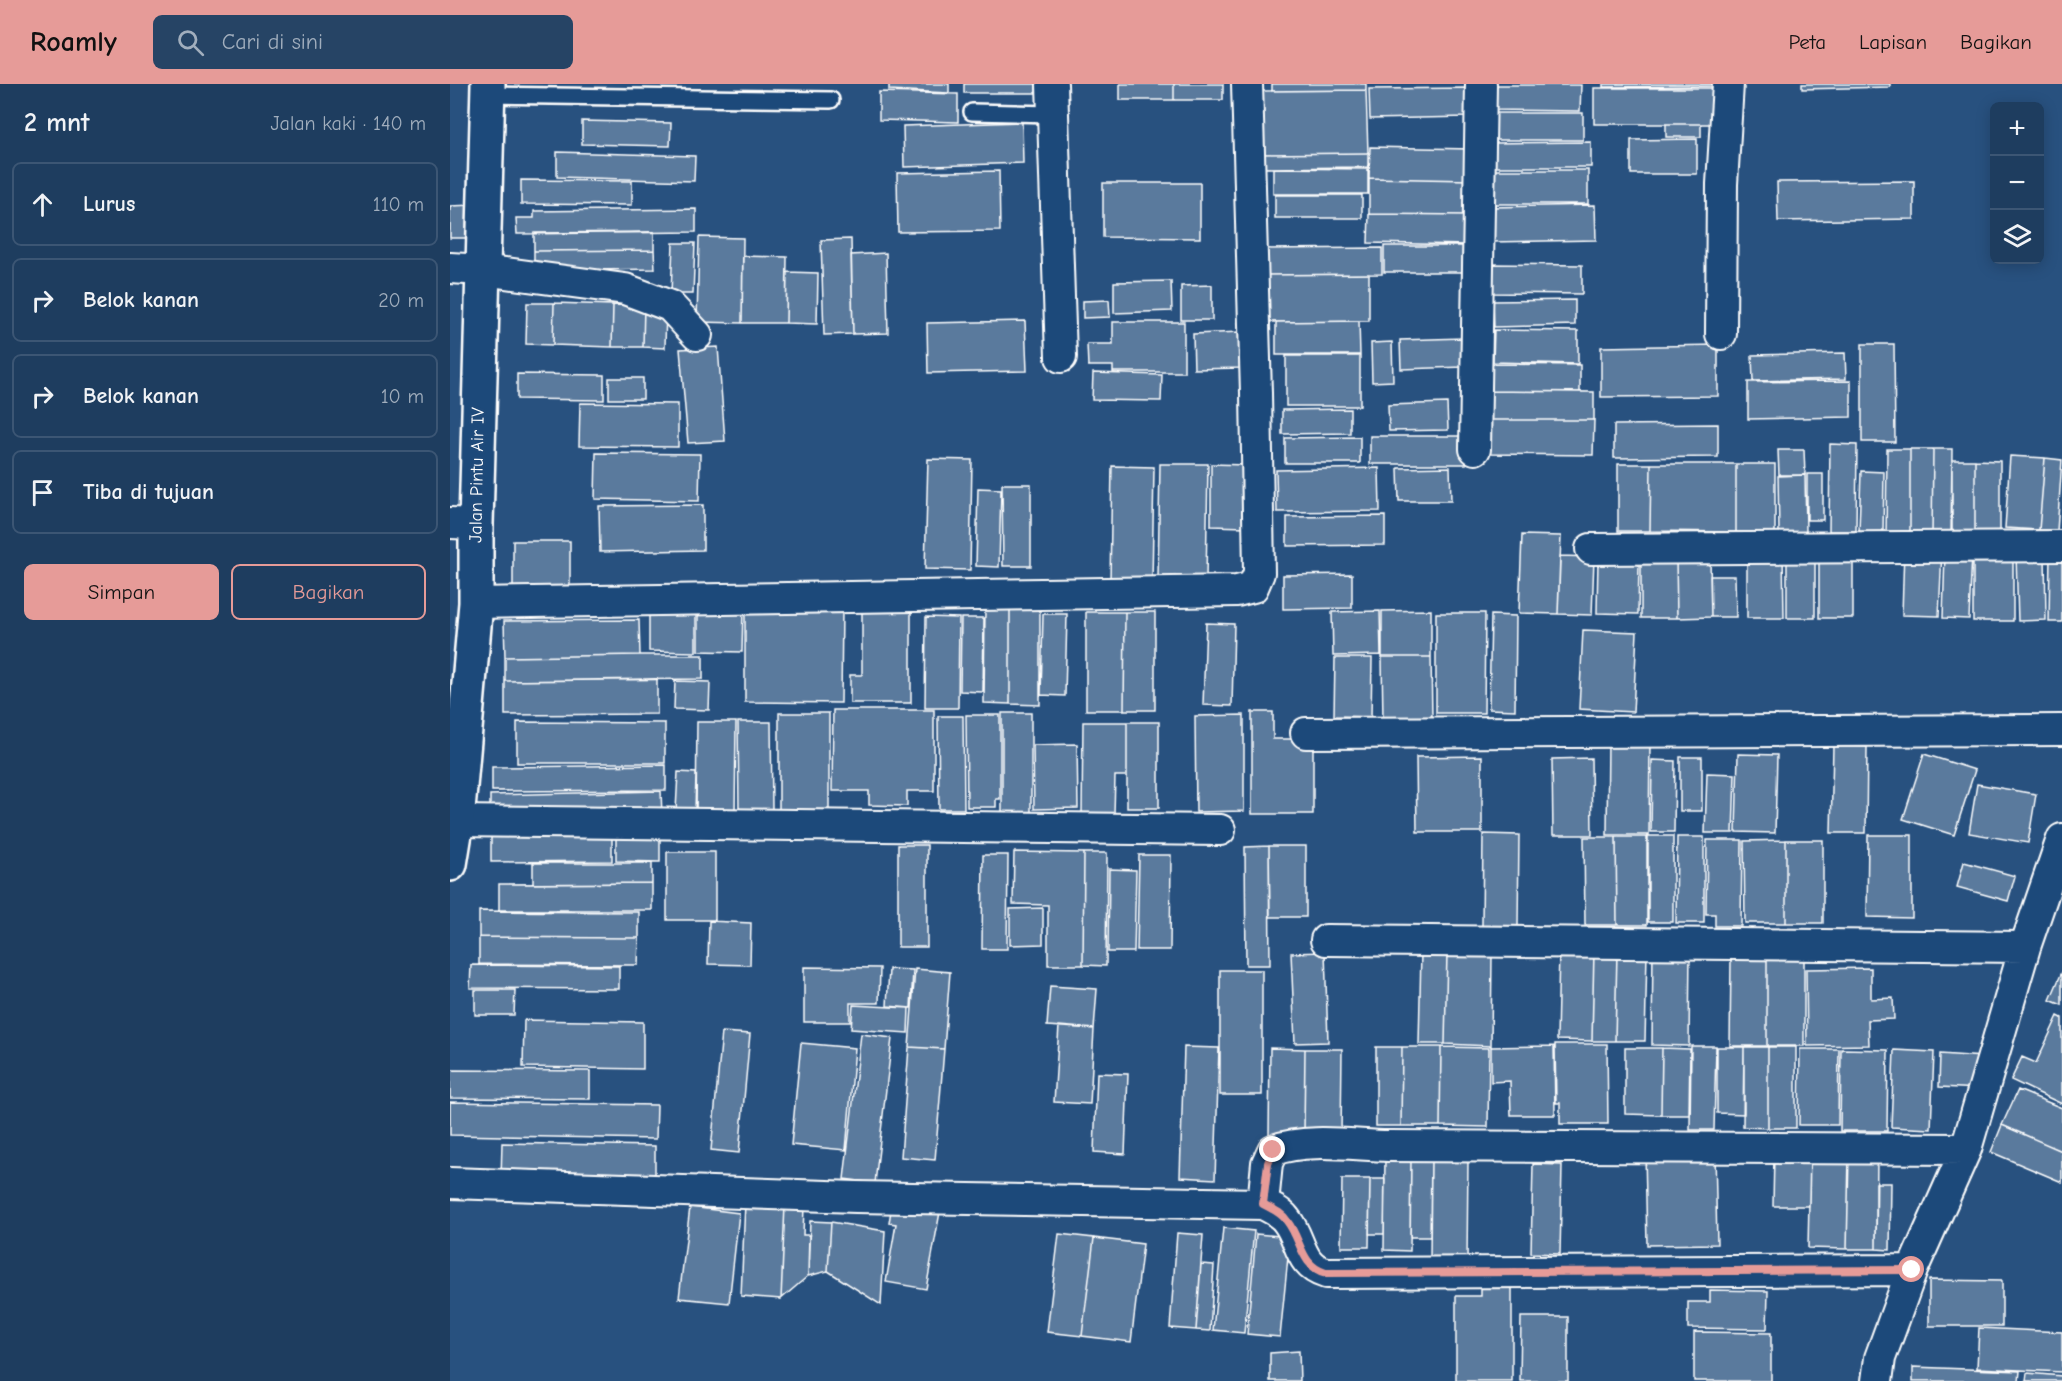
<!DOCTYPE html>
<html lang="id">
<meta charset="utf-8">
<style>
body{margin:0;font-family:"Comic Neue",sans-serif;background:#264465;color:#f1f3f6}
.controls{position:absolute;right:18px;top:18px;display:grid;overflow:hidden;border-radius:9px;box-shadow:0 3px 15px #0003}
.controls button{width:54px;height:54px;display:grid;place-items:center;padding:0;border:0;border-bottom:2px solid #3c5674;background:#1e3d5f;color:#f1f3f6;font:30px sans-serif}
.stop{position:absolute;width:18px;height:18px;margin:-14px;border:4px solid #e69b98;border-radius:50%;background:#fff}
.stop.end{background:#e69b98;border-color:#fff;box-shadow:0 2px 6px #0008}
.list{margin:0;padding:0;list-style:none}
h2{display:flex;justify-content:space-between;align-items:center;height:78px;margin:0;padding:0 24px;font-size:26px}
h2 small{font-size:20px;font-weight:400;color:#a1aebd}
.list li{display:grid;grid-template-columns:39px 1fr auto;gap:18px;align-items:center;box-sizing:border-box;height:84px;margin:0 12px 12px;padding:0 12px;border:2px solid #3c5674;border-radius:9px}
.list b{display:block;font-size:22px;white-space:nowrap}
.list em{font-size:20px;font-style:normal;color:#a1aebd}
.actions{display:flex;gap:12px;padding:18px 24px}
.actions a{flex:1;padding:14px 0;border:2px solid #e69b98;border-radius:9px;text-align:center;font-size:21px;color:#e69b98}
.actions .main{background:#e69b98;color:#111}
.icon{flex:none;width:33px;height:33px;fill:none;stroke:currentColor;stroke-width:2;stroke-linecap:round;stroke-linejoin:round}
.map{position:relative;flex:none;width:1612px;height:1297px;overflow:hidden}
header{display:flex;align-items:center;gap:36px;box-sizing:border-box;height:84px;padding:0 30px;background:#e69b98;color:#111}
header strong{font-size:28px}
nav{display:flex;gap:33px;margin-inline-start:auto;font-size:21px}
.search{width:420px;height:54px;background:#264465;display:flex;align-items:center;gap:15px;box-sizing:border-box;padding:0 21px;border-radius:9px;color:#a1aebd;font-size:22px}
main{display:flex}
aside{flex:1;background:#1e3d5f}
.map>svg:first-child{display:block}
</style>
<header>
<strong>Roamly</strong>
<div class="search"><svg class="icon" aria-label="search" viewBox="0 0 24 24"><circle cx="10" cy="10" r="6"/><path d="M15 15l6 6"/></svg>Cari di sini</div>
<nav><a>Peta</a><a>Lapisan</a><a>Bagikan</a></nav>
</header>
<main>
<aside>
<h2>2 mnt<small>Jalan kaki · 140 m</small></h2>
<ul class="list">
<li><svg class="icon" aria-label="ahead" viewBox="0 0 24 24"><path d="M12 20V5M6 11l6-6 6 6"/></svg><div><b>Lurus</b></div><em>110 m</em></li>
<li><svg class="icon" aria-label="right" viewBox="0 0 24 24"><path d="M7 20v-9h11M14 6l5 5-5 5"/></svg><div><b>Belok kanan</b></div><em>20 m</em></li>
<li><svg class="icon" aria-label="right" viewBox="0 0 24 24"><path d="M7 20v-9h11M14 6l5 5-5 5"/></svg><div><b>Belok kanan</b></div><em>10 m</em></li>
<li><svg class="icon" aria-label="arrive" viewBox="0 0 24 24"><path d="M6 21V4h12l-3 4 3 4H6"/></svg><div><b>Tiba di tujuan</b></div></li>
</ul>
<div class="actions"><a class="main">Simpan</a><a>Bagikan</a></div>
</aside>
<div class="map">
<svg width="1612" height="1297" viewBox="0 0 1612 1297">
<rect width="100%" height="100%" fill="#28517f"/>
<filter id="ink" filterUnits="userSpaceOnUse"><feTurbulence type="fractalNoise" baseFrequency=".0167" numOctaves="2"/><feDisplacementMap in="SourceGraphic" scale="12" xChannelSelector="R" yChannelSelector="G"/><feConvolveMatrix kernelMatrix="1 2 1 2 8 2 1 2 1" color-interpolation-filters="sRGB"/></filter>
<g filter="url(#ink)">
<path fill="#5a7a9d" stroke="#fff" stroke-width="1.5" d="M439 0H499V9L439 6Z
M514 0H586V9H514Z
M670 0H724V16H670Z
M724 0H773V16H724Z
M822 0H916V6L822 7Z
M1153 0H1268V2L1153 3Z
M1352 0H1440V3L1352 5Z
M1042 1H1131L1130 27 1041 26Z
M1018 4V33L920 35 919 5Z
M1144 4H1268V40H1144Z
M916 6 918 69 810 70V7Z
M429 8 508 10V38L429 36Z
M1042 29H1133V56H1042Z
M132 37 221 39 220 62 132 60Z
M572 38 573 79 454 83 453 42Z
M1216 40H1251V53H1216Z
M1247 55V90H1181V56Z
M1141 58V83H1042V59Z
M920 63 1021 65 1020 96 919 94Z
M107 68 245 72 244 97 107 93Z
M918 69V83L811 84 810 70Z
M823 84 918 85V110H823Z
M1041 86H1138V120H1041Z
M549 87 550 147 448 148 447 89Z
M919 94 1020 96 1019 131 919 130Z
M71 96 182 97V121L71 120Z
M1464 97V135L1328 137 1327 98Z
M653 99H750V154L653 153Z
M825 111H912V134H825Z
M24 121V154H0V122Z
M1145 121 1146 156 1041 158V123Z
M246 125V148L67 150 66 134H84V127Z
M919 130 1019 131V161L918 159Z
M204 148V166L84 167V149Z
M249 153 293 154 292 239 247 238Z
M401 155 403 250 374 251 371 156Z
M223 159H245L243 210H221Z
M934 162H1019V188H934Z
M932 164V190L810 191V165Z
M204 166 205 185 84 187V167Z
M436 169 438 249 403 250 401 171Z
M293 172 337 173 336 239H292Z
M1039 180 1132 181V210L1039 209Z
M337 188 368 189 367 240 336 239Z
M919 190V237L811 238 810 191Z
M721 197 722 227 664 229V198Z
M762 201V236H731V202Z
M659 216 660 233 633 234V217Z
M1125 216V241L1044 243 1043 217Z
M77 219H104L103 261 76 260Z
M104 219 163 221 162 263 103 261Z
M163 221 194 222 193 263H162Z
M194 222H216L215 264 193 263Z
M575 237 577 287 478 289 477 239Z
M909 237 910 271H826V238Z
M663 238H734V288H663V282H638L637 260H663Z
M1044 246 1128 247V280L1043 278Z
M791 248 792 284 744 285 743 250Z
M1013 254 1014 283 951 285 950 256Z
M942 258 943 297 922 298 921 259Z
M1412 260H1444L1445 358H1412Z
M1268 261V312L1151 313V263Z
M268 263 275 357 238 359 230 265Z
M1395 269 1396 295 1303 297 1302 271Z
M836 272H910V322H836Z
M1038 280 1130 281V308L1038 307Z
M643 289 712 291 711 317 642 316Z
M67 290 154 291V316L67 315Z
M159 294H193V315H159Z
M1401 297V333L1298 335V298Z
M1038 307 1144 308V336H1038Z
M130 319 228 320V363L129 362Z
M997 319 998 346 939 347 938 321Z
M900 325V349L832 350V326Z
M1038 336H1144L1143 371 1037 370Z
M1268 340V373L1164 374V341Z
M920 352H1015L1016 380H920Z
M910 353V379H835V354Z
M1380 360 1407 361 1406 447H1379Z
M1437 365H1460V452H1436Z
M1460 365H1483L1482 453 1460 452Z
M1483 365H1502L1501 453H1482Z
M1328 366H1354L1355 391H1329Z
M146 369 250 370 249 417 145 415Z
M1560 372 1595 374 1589 446 1555 444Z
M1595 374 1612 376 1607 447 1589 446Z
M478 375 522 376 520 486 475 485Z
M1502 376H1525V448H1502Z
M1525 376 1550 377V449L1525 448Z
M710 380H758L756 495H708Z
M761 380 796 381V443L761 442Z
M1168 380H1201L1200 447H1168Z
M1201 380H1286V448L1200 447Z
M1286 380H1325V448H1286Z
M662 382 704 383 702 498H660Z
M1000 383 1001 417H949L948 384Z
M929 384 930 427 827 428 826 386Z
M1411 387 1434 388 1433 449 1409 448Z
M1357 390H1373V436H1357Z
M1355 391 1356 448H1329L1328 392Z
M552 400H581V482H553Z
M528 404 551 405 549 483 526 482Z
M253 421V466L150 468 149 422Z
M935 432V461L837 462V433Z
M1072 451 1111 452 1108 530 1069 529Z
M63 457H120V507H63Z
M1454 465 1492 466 1489 532 1452 531Z
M1495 469H1522L1519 535 1493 534Z
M1600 469H1612V538H1599Z
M1297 470H1333L1334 534H1297Z
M1337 471H1365V534H1337Z
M1403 471V534H1369V472Z
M1566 471H1595L1596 536 1568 537Z
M1110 472 1144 473 1142 531 1108 530Z
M1523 472H1563V537H1523Z
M1260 473 1261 533 1227 534 1226 474Z
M1226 474 1227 534H1191V475Z
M1148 476 1189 478 1188 530 1147 529Z
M902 490V524L833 525V491Z
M1260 492H1285L1286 533H1261Z
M248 522 293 523 292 568 248 567Z
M535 523H560V620L534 619Z
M560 523H590V621L560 620Z
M199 524H246V568L199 567Z
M295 524H392L391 619 295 618Z
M412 524H461V619H400V591H412Z
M981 526V573H932V527Z
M930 527 931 571 883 572 882 528Z
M636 528H675L674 626H636Z
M675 528H705V626H674Z
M986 529H1035L1034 629H986Z
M593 530H617L615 612 591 611Z
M1041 531 1066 532 1065 626 1039 625Z
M476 533 509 534 508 624H475Z
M511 534H534L533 608 510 607Z
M189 536 190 571 55 573 54 537Z
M756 539 784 540 782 622 753 621Z
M1133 546 1187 548 1183 628 1129 625Z
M190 571H253V595L55 597V573Z
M932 573H981L982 635 933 636Z
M885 574H922L921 633 884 632Z
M207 595V630L55 631V597Z
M225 597 260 598 259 626 224 625Z
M383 626H484V707H457V722L419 721V707H382Z
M802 628H823V655H863V730H802Z
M329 629H379V727H329Z
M552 629H581V731H552Z
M516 631H550V715H546V723H517Z
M794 631V727L746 728 745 632Z
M488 632H513L514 725H489Z
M67 638 215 639V679H67Z
M247 638H286L285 731H246Z
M288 638H321L322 725H289Z
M633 638H677V692H665L664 730H632Z
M677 638H709V724H677Z
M1158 656 1200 657 1199 751H1157Z
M627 660 628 724 584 725 583 661Z
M1383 662 1417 663 1416 749H1381Z
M1288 670 1327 671 1325 749 1286 748Z
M1474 670 1525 686 1504 751 1453 735Z
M1032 672V748H967L966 673Z
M1230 673H1252V727H1230Z
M1141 674 1142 751H1103L1102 675Z
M1202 676 1225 677 1224 748H1201Z
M216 681V706L42 707V683Z
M228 688 246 689 245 727H226Z
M1257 689 1285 690 1283 749H1255Z
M1527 700 1586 710 1578 759 1519 749Z
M211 707 212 732 40 735V711Z
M162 747V777L41 778V749Z
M166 749 210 750V778L166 777Z
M1033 750 1069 751 1068 843 1032 842Z
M1418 751H1462V834L1417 833Z
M1198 752H1223V838H1198Z
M1134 753H1166L1167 841H1135Z
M1166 753H1197V841H1167Z
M1227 753H1254V839H1226Z
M1257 756H1292L1291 842H1265V830H1256Z
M1336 756H1373V839H1336Z
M1336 756V839H1295L1294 757Z
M448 761H477V863H448Z
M819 762 820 881H796L795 763Z
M819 762H856V833H820Z
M217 768H265V836H217Z
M564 768 634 769 633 881H598V821L563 820Z
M634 769H657L656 882 633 881Z
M533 771H558L557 865H532Z
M689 771H721L720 866H687Z
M1514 778 1565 792 1558 817 1507 803Z
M83 779H202V799L83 800Z
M659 785 686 786 684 868H658Z
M202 799V826H49V800Z
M593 824V860L560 861V825Z
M29 827 189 828V854L29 853Z
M259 837 301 839 300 881 258 880Z
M29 853 189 854 188 881 29 880Z
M1203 864H1240L1239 962 1202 961Z
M1109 867H1144L1142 957 1107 956Z
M1144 867 1167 868 1165 957H1142Z
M875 868 878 958 845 959 841 869Z
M971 868H997L995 960H969Z
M997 868 1042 869 1041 962 995 960Z
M1167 868H1197L1195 957H1165Z
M1281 875H1317V962H1280Z
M1317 875H1354V962H1317Z
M21 881 169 882V905L20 904Z
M354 883 430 884 429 919H400V938H354Z
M1421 884V915L1443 914 1444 935 1418 936 1419 961 1357 962 1356 885Z
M439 885 463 886 461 924 437 922Z
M465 885 500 888 494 965 459 963Z
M770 886H812V1011H770Z
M1612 888V921L1600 916Z
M600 902 647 905 644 945 597 942Z
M25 906H65L64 931H25Z
M403 921 459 924 458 949 401 945Z
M1608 932 1612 934V1020L1561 996 1572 973 1586 979Z
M74 936 193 938V985L73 983Z
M609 942 644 945 640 1020 604 1018Z
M272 948 300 950 289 1069 261 1066Z
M411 950 442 954 425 1099 394 1095Z
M351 959 405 964 396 1066 341 1061Z
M1105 960H1157L1158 1040H1110V1019H1106Z
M1104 962 1105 1031H1061L1060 997 1041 998V963Z
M1241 962H1266L1264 1046H1240Z
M459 963 494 965 485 1076 451 1073Z
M734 963 769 964 765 1095 730 1093Z
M926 963H952L951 1042H926Z
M952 963H991L990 1042H951Z
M991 963 1039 964 1038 1043 990 1042Z
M1267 963H1294V1030L1267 1029Z
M1294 963H1318V1044L1293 1043Z
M1318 963H1346V1044H1318Z
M820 964 855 965 854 1051H819Z
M1175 964H1212L1211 1031 1175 1030Z
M1212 964 1240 965 1239 1031H1211Z
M855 965H892L891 1051H854Z
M1350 965H1389L1388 1041H1349Z
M1391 965 1438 966 1437 1047H1390Z
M1444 966 1484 968 1481 1045 1441 1043Z
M1490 970 1533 973 1532 1005 1489 1003Z
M0 986 140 987V1015L0 1014Z
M647 989 678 990 675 1070 644 1068Z
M1568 1006 1612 1024V1067L1552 1041Z
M0 1018 207 1021 206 1055 0 1051Z
M1552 1041 1612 1067V1098L1541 1068Z
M52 1059 205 1062V1098L51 1095Z
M1265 1068 1267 1160 1197 1161 1195 1069Z
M1324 1071H1360L1359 1122H1323Z
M1360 1071 1399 1072 1397 1165 1358 1164Z
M1399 1072H1427L1426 1165H1397Z
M935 1073 961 1074 960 1167 934 1166Z
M961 1074H981L980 1153H960Z
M981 1074 1018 1075 1017 1178 980 1177Z
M1083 1080 1112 1081 1110 1170 1081 1169Z
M892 1095H920L919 1163H891Z
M920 1095H935L934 1150H919Z
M1426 1099H1441L1440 1166 1426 1165Z
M295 1119 335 1121 331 1215 291 1212Z
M442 1120 490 1128 476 1205 436 1198 446 1140 439 1139Z
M335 1121 354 1122 353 1151H359L358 1192 331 1215Z
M240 1123 289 1129 279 1219 229 1214Z
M360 1137 381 1138 378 1187 358 1192Z
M381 1138 435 1147 431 1221 378 1187Z
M773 1144 804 1147 794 1249 763 1246Z
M727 1149 753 1151 746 1246 720 1244Z
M609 1150 644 1154 632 1252 597 1248Z
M806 1150 840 1153 830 1253 797 1250Z
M644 1154 693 1160 681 1258 632 1252Z
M751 1180 764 1181 760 1247 746 1246Z
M1479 1196 1552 1197V1242H1479Z
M1031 1198H1062V1297H1006V1212H1031Z
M1260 1206 1318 1207 1317 1245 1238 1244V1218H1260Z
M1071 1233H1118V1297H1070Z
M1529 1244 1612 1248V1288L1527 1284Z
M1244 1248 1321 1249V1297H1244Z
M849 1267 850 1297H820V1269Z
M1463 1283 1570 1287 1569 1297H1463Z
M1577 1289 1612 1292V1297H1576Z"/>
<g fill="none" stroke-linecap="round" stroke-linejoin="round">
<defs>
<path id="service" d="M38 11 381 16
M522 28 602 30"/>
<path id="minor" d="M602 0 611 273
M0 184 33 186 175 205 220 222 247 251
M1271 250 1272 100 1278 0
M1025 365 1031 0
M0 439 26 440
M1141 465 1612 462
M26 519 787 507 803 503 809 489 806 309 797 0
M856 649 1612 646
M7 737 770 746
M876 856 1575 863
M0 1099 406 1113 813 1120C822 1125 831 1128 837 1137 852 1156 848 1181 876 1189L1462 1186
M813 1120 817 1079 823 1066C858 1054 901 1061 938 1062L1516 1065
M1427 1297 1430 1274 1462 1186 1516 1065 1575 863 1612 755"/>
<path id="secondary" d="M0 780 7 737 26 519V440L38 0"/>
</defs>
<use href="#service" stroke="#fff" stroke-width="20"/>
<use href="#minor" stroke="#fff" stroke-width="34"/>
<use href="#secondary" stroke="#fff" stroke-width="38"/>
<use href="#service" stroke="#1f4a7a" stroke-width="15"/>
<use href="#minor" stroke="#1f4a7a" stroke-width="30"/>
<use href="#secondary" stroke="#1f4a7a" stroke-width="33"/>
</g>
</g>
<g fill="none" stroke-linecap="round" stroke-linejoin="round" filter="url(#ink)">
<path stroke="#e69b98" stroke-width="8" d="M823 1066 818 1079 813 1120C822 1125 831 1128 837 1137 852 1156 850 1182 876 1189L1462 1186"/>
</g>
<g text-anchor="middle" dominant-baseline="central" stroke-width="5" stroke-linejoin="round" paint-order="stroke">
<g font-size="18" fill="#fff" stroke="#1f4a7a">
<text transform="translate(27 391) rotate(-89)">Jalan Pintu Air IV</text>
</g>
</g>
</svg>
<div class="controls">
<button>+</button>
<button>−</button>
<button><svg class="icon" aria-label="layers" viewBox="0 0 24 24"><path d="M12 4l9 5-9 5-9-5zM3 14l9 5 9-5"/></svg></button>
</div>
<div class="stop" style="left:1462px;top:1186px"></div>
<div class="stop end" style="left:823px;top:1066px"></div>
</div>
</main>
